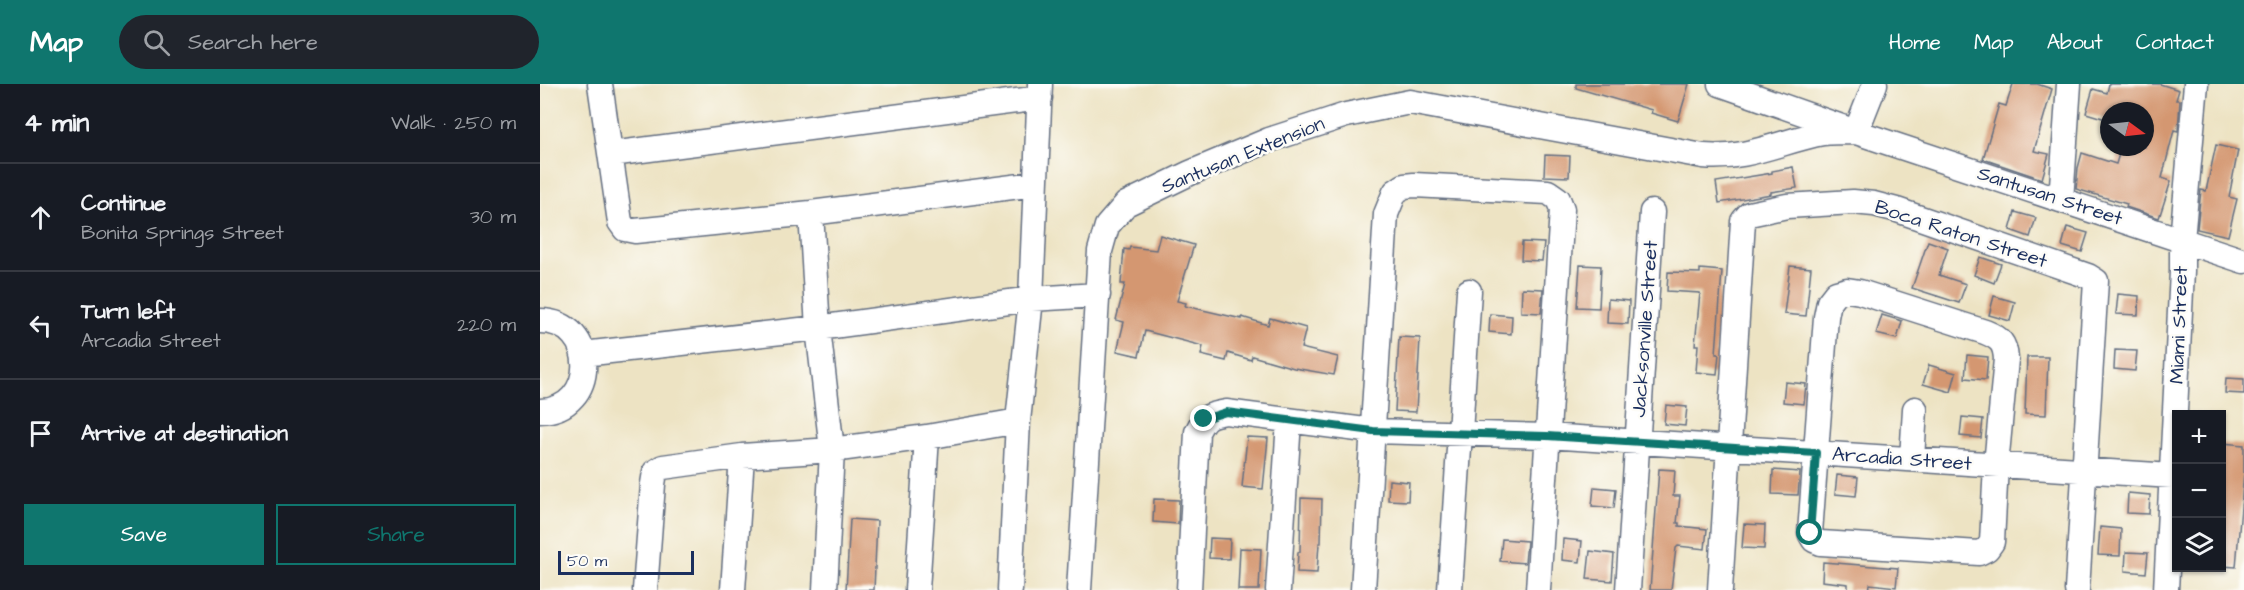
<!DOCTYPE html>
<meta charset="utf-8">
<style>
body{margin:0;font-family:"Architects Daughter",sans-serif;background:#20242c;color:#f1f3f6}
.controls{position:absolute;right:18px;bottom:18px;display:grid;overflow:hidden;border-radius:0px;box-shadow:0 2px 4px #0004}
.controls button{width:54px;height:54px;display:grid;place-items:center;padding:0;border:0;border-bottom:2px solid #363941;background:#171b24;color:#f1f3f6;font:30px sans-serif}
.compass{position:absolute;left:1560px;top:18px;width:54px;height:54px;border-radius:50%;background:#171b24;box-shadow:0 2px 4px #0004;rotate:105deg}
.scale{position:absolute;left:18px;bottom:15px;width:136px;box-sizing:border-box;padding-left:6px;border:3px solid #1b2f5e;border-top:0;font-size:16px;line-height:21px;white-space:nowrap;color:#1b2f5e;-webkit-text-stroke:4px #fdfcf7;paint-order:stroke}
.stop{position:absolute;width:18px;height:18px;margin:-14px;border:4px solid #0f766e;border-radius:50%;background:#fff}
.stop.end{background:#0f766e;border-color:#fff;box-shadow:0 2px 6px #0008}
.list{margin:0;padding:0;list-style:none}
h2{display:flex;justify-content:space-between;align-items:center;height:78px;margin:0;padding:0 24px;font-size:26px}
h2 small{font-size:20px;font-weight:400;color:#9ea1a6}
.list li{display:grid;grid-template-columns:39px 1fr auto;gap:18px;align-items:center;box-sizing:border-box;height:108px;padding:0 24px;border-top:2px solid #363941}
.list b{display:block;font-size:22px;white-space:nowrap}
.list p{margin:0;font-size:20px;white-space:nowrap;color:#9ea1a6}
.list em{font-size:20px;font-style:normal;color:#9ea1a6}
.actions{display:flex;gap:12px;padding:18px 24px}
.actions a{flex:1;padding:14px 0;border:2px solid #0f766e;border-radius:0px;text-align:center;font-size:21px;color:#0f766e}
.actions .main{background:#0f766e;color:#fff}
.icon{flex:none;width:33px;height:33px;fill:none;stroke:currentColor;stroke-width:2;stroke-linecap:round;stroke-linejoin:round}
.map{position:relative;flex:none;width:1704px;height:506px;overflow:hidden}
header{display:flex;align-items:center;gap:36px;box-sizing:border-box;height:84px;padding:0 30px;background:#0f766e;color:#fff}
header strong{font-size:28px}
nav{display:flex;gap:33px;margin-inline-start:auto;font-size:21px}
.search{width:420px;height:54px;background:#20242c;display:flex;align-items:center;gap:15px;box-sizing:border-box;padding:0 21px;border-radius:33px;color:#9ea1a6;font-size:22px}
main{display:flex}
aside{flex:1;background:#171b24}
.map>svg:first-child{display:block}
</style>
<header>
<strong>Map</strong>
<div class="search"><svg class="icon" aria-label="search" viewBox="0 0 24 24"><circle cx="10" cy="10" r="6"/><path d="M15 15l6 6"/></svg>Search here</div>
<nav><a>Home</a><a>Map</a><a>About</a><a>Contact</a></nav>
</header>
<main>
<aside>
<h2>4 min<small>Walk · 250 m</small></h2>
<ul class="list">
<li><svg class="icon" aria-label="ahead" viewBox="0 0 24 24"><path d="M12 20V5M6 11l6-6 6 6"/></svg><div><b>Continue</b><p>Bonita Springs Street</p></div><em>30 m</em></li>
<li><svg class="icon" aria-label="left" viewBox="0 0 24 24"><path d="M17 20v-9H6M10 6l-5 5 5 5"/></svg><div><b>Turn left</b><p>Arcadia Street</p></div><em>220 m</em></li>
<li><svg class="icon" aria-label="arrive" viewBox="0 0 24 24"><path d="M6 21V4h12l-3 4 3 4H6"/></svg><div><b>Arrive at destination</b></div></li>
</ul>
<div class="actions"><a class="main">Save</a><a>Share</a></div>
</aside>
<div class="map">
<svg width="1704" height="506" viewBox="0 0 1704 506">
<rect width="100%" height="100%" fill="#fdfcf7"/>
<filter id="ink" filterUnits="userSpaceOnUse"><feTurbulence type="fractalNoise" baseFrequency=".0167" numOctaves="2"/><feDisplacementMap in="SourceGraphic" scale="12" xChannelSelector="R" yChannelSelector="G"/><feConvolveMatrix kernelMatrix="1 2 1 2 8 2 1 2 1" color-interpolation-filters="sRGB"/></filter>
<filter id="wash" filterUnits="userSpaceOnUse"><feTurbulence type="fractalNoise" baseFrequency=".008" numOctaves="4" result="noise"/><feDisplacementMap in="SourceGraphic" scale="24" xChannelSelector="R" yChannelSelector="G"/><feGaussianBlur stdDeviation="1.35" result="paint"/><feColorMatrix in="noise" values="0 0 0 0 0 0 0 0 0 0 0 0 0 0 0 0 0 1.4 0 .05"/><feComposite in="paint" operator="in"/></filter>
<g filter="url(#wash)">
<rect width="100%" height="100%" fill="#ede3c3"/>
<g id="blocks">
<path fill="#d49771" d="M1036 0H1149L1138 37 1111 29 1112 26 1036 4Z
M1473 0H1497L1512 5 1494 67 1509 70 1502 95 1443 75 1459 20 1466 22Z
M1569 0H1620L1639 6 1636 16H1640L1638 47 1634 46 1622 94 1631 97 1619 134 1586 123 1587 120 1536 105 1538 84 1542 69 1576 80 1581 63H1605V27H1569V36L1546 29 1553 5 1567 9Z
M1676 61 1698 66 1689 113 1697 115 1688 152 1657 145 1661 106 1666 107Z
M1005 71 1030 72 1029 93 1004 92Z
M1253 83 1257 104 1231 108V110L1179 119 1176 98 1232 89V87Z
M1475 128 1496 134 1490 153 1470 146Z
M1527 143 1548 149 1542 168 1522 162Z
M620 151 654 161 637 217 646 219 645 222 702 235V233L728 241 730 234 766 244 761 264 798 273 794 291 754 284 712 272 711 276 688 269 686 277 661 271 663 262 605 247 599 272 577 267 584 238 576 236 585 200H581L584 165 589 166 590 163 616 166Z
M1388 157 1408 164 1399 191 1426 200 1419 219 1372 204Z
M982 158 1004 159 1002 177 981 176Z
M1440 173 1461 180 1454 199 1434 191Z
M1040 181 1061 182 1059 224 1037 223Z
M1250 182 1271 184 1266 232 1244 230Z
M1160 185 1182 187 1176 270H1179L1177 290 1156 288 1158 261H1155L1160 209 1127 207 1128 188 1160 189Z
M982 204 1003 205 1001 229 981 228Z
M1578 210 1599 212 1598 231 1576 230Z
M1454 212 1475 218 1470 237 1449 231Z
M1068 215 1089 217 1088 240 1067 239Z
M950 230 972 232 971 250 949 248Z
M1342 231 1362 237 1357 255 1336 250Z
M859 253 880 254 876 328 855 327Z
M1575 266 1597 267 1595 287 1574 285Z
M1427 271 1448 273 1446 296 1425 294Z
M1487 273H1508L1506 331 1485 330Z
M1389 281 1416 289 1411 308 1383 300Z
M1686 294 1704 295V310L1685 309Z
M1245 298 1266 300 1264 320 1243 318Z
M1126 321 1147 323 1145 342 1124 340Z
M1422 333 1443 335 1441 354 1420 352Z
M707 353 728 354 723 405 702 403Z
M1682 359 1704 361V387L1696 483 1682 482Z
M1119 385 1135 386 1133 412H1140L1137 439H1139V442L1167 445 1165 465 1138 462 1136 464 1131 506H1110Z
M1233 386 1260 388 1258 411 1232 410Z
M1297 391 1318 393 1316 412 1295 410Z
M849 396 869 398 868 417 848 416Z
M1054 403 1076 405 1074 424 1052 422Z
M1588 409 1610 411 1609 430 1587 429Z
M761 414 782 415 781 459H779L777 489 757 488 758 468H760Z
M614 415 639 416 638 440 613 438Z
M310 435 337 437 334 506H306Z
M1204 440 1225 441 1224 465 1202 464Z
M1560 443 1581 445 1580 472 1558 471Z
M670 454 690 455 689 475 669 474Z
M962 455 987 457 985 479 960 477Z
M1023 455 1042 457 1040 478 1022 476Z
M700 464 721 465 719 506H698Z
M1050 467 1074 470 1072 497 1047 495Z
M1586 468 1608 469 1606 489 1585 487Z
M1283 478 1358 484 1356 503 1330 500 1329 506H1308V500L1282 497Z"/>
</g>
</g>
<g filter="url(#ink)">
<use href="#blocks" fill-opacity="0" stroke="#646e81" stroke-width="1.5"/>
<g fill="none" stroke-linecap="round" stroke-linejoin="round">
<defs>
<path id="minor" d="M60 0 80 138 85 145 95 147 271 129 495 100
M1180 0 1316 48 1704 177
M1316 48 1335 0
M71 70 500 14
M1521 116 1529 0
M271 129 278 244 292 366 285 506
M1307 206 1320 208 1445 248C1460 254 1465 259 1466 275L1456 381 1452 458 1447 465 1439 469 1281 459 1274 456 1270 449 1286 233 1289 218 1296 209Z
M0 237C60 237 58 327 0 327
M43 270 278 244 491 215 558 211
M1372 375 1375 325
M105 506 113 400 115 388 123 383 202 372 292 366 387 353 478 337
M193 506 202 372
M377 506 387 353
M470 506 478 337 491 215 500 0
M539 506 560 167 567 142 586 120 650 89 729 56 806 31 870 18 1163 72C1207 76 1241 57 1283 49 1293 48 1305 48 1316 48
M649 506 657 348C665 332 668 331 686 328L833 347 1007 352 1632 392
M738 506 749 337
M823 506 846 130 855 108 864 102 874 101 1008 108 1018 115 1022 125 998 506
M910 506 929 207
M1088 506 1112 128
M1180 506 1203 137 1209 130 1247 122 1313 118 1334 120 1357 126 1548 192 1556 197 1537 506
M1626 506 1642 187V156L1656 0"/>
</defs>
<use href="#minor" stroke="#646e81" stroke-width="27"/>
<use href="#minor" stroke="#fff" stroke-width="24"/>
</g>
</g>
<g fill="none" stroke-linecap="round" stroke-linejoin="round" filter="url(#ink)">
<path stroke="#0f766e" stroke-width="8" d="M664 335 686 328 833 347 1007 352 1276 369 1270 449"/>
</g>
<g text-anchor="middle" dominant-baseline="central" stroke-width="5" stroke-linejoin="round" paint-order="stroke">
<g font-size="20" fill="#1b2f5e" stroke="#fdfcf7">
<text transform="translate(703 71) rotate(-22)">Santusan Extension</text>
<text transform="translate(1510 112) rotate(18)">Santusan Street</text>
<text transform="translate(1421 150) rotate(18)">Boca Raton Street</text>
<text transform="translate(1639 241) rotate(-88)">Miami Street</text>
<text transform="translate(1105 245) rotate(-86)">Jacksonville Street</text>
<text transform="translate(1362 375) rotate(4)">Arcadia Street</text>
</g>
</g>
</svg>
<div class="controls">
<button>+</button>
<button>−</button>
<button><svg class="icon" aria-label="layers" viewBox="0 0 24 24"><path d="M12 4l9 5-9 5-9-5zM3 14l9 5 9-5"/></svg></button>
</div>
<svg class="compass" viewBox="-18 -18 36 36"><path d="M0-13l5 13h-10z" fill="#e53935"/><path d="M0 13l5-13h-10z" fill="#9ea1a6"/></svg>
<div class="scale">50 m</div>
<div class="stop" style="left:1270px;top:449px"></div>
<div class="stop end" style="left:664px;top:335px"></div>
</div>
</main>
